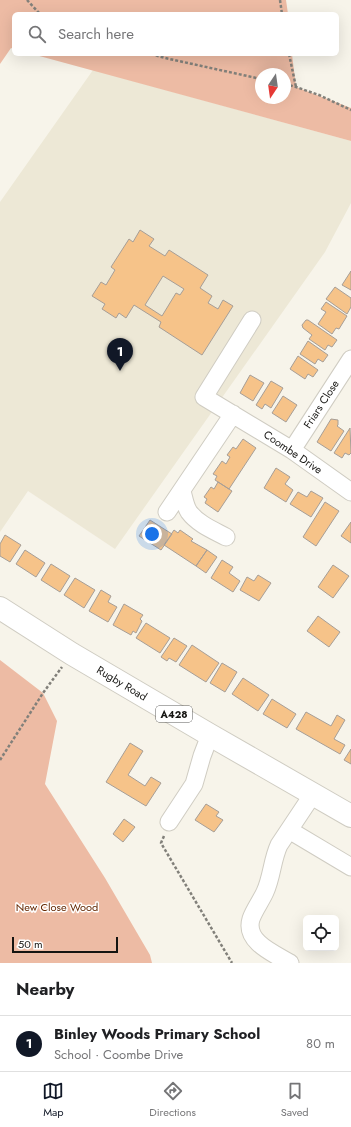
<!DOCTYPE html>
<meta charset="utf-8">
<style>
body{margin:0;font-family:Jost,sans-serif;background:#f6f6f6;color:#202124}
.controls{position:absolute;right:12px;bottom:12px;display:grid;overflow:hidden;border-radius:6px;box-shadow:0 4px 16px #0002}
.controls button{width:36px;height:36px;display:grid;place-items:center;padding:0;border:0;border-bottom:1px solid #e0e0e0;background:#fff;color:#202124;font:20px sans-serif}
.compass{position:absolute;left:255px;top:68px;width:36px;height:36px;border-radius:50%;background:#fff;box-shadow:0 4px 16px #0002;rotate:193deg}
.scale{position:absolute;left:12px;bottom:10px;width:106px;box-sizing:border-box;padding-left:4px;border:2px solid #151411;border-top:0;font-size:11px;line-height:14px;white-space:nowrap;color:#151411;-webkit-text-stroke:3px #fff;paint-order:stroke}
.you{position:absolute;left:152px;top:534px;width:14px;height:14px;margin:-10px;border:3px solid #fff;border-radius:50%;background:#1a73e8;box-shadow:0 0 0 6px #1a73e833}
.badge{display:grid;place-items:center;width:26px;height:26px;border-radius:50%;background:#111827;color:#fff;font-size:13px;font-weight:700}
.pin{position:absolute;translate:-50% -33px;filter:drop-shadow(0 1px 2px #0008)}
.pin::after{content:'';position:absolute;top:21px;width:14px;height:12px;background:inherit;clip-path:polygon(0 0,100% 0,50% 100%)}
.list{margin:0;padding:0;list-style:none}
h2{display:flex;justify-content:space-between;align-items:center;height:52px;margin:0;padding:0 16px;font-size:17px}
h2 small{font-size:13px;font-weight:400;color:#757577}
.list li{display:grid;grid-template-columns:26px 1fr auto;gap:12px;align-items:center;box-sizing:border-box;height:56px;padding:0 16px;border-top:1px solid #e0e0e0}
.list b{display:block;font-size:15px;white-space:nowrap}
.list p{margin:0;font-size:13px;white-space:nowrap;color:#757577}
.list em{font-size:13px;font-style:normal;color:#757577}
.icon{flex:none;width:22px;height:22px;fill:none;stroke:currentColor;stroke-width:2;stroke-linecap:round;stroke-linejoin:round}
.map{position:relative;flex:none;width:351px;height:963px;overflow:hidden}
.search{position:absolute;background:#fff;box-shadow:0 4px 16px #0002;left:12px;right:12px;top:12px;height:44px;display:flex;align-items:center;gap:10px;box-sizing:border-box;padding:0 14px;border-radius:6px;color:#757577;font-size:15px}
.sheet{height:108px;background:#fff}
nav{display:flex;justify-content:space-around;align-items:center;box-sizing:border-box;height:56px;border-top:1px solid #e0e0e0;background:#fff;font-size:11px;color:#757577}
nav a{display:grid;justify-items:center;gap:2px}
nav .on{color:#111827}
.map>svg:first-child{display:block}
</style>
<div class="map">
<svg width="351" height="963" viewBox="0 0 351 963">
<rect width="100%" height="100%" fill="#f7f4ea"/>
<path fill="#ede8d6" d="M93 70 351 141V203L325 252 115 549 28 491 0 532V202Z"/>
<path fill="#edbba4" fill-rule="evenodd" d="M0 0H286L288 14H14V49L11 48 0 64Z
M32 54H292L296 87 351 108V141ZM261 74H285V98H261Z
M0 660 43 693 57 721 45 784 105 878 150 955 152 963H0Z"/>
<path fill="#f6c389" stroke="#a69e97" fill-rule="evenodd" d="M140 230 154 239 149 246 165 256 169 250 208 275 200 288 212 296 208 303 218 309 223 300 233 306 202 355 159 327 161 322 134 305 126 318 119 313 116 318 102 309 105 304 92 296 101 282 106 285 115 270 111 267 129 239 133 242ZM163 276 184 289 180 295 176 293 162 316 145 305Z
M351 271V290L342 285Z
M335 287 351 298V307L347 314 326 299Z
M326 302 347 316 339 329 336 328 332 334 318 324 326 312 321 309Z
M306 320H308L337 340 332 347 328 345 325 350 309 339 312 335 303 328 302 325Z
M308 341 328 355 323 362 318 359 315 364 300 354Z
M298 356 318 370 313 377 308 374 305 379 290 369Z
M250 375 264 383 253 401 240 393Z
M271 381 283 388 271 408 265 404 262 409 256 405Z
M283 396 297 405 286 422 272 413Z
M331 419 338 420V425L337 426 344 431 331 451 317 442Z
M350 428 351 453 349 455 345 453 342 458 334 453Z
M243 439 256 448 229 489 215 480 217 476 213 474 222 461 226 464 230 457 227 455 233 447 236 449Z
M276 468 290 477 285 484 293 490 286 502 264 488Z
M218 482 232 491 218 512 205 503 207 499 204 497 211 487 214 489Z
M311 491 323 498 311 517 290 504 298 492 307 497Z
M325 502 339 511 316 546 303 537Z
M150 520 172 534 161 550 139 536Z
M351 522V543L341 536Z
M174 530 178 533 180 530 193 539 191 541 207 550 196 566 164 545Z
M5 535 21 545 10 562 0 556V544Z
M25 550 45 563 36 577 16 564Z
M207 550 217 557 206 573 196 566Z
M222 560 233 567 229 573 240 581 233 592 211 578Z
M51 564 70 576 60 592 41 580Z
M333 565 349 576 333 598 318 587Z
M258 575 271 583 259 601 240 590 247 577 254 581Z
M75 578 95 590 84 608 64 595Z
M101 590 111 596 108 602 117 607 108 622 89 611Z
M124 604 143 615 140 619 142 621 136 633 133 631 131 635 113 625Z
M318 616 340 632 329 647 307 631Z
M146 623 170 638 160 653 136 638Z
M174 638 187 646 176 662 169 658 167 661 161 657Z
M192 645 219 663 206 682 179 665Z
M222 663 237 672 225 692 210 683Z
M243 678 269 695 258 711 232 694Z
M272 699 296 714 287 728 263 714Z
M306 712 331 726 337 715 345 720 334 739 345 745 340 754 296 729Z
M130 743 143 751 128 775 145 786 151 777 161 783 146 806 106 782Z
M351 749V764L344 760Z
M206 804 219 812 216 816 223 820 214 832 195 820Z
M124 819 135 827 123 842 113 834Z"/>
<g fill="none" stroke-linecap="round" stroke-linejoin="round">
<defs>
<path id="minor" d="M252 320 204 397 292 450 351 492
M292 450 351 359
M182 491C184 498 185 506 189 512 198 524 213 530 226 537
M167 512 233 414
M169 822 194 784 202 756 210 735
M289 830 351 867
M290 963C275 954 244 942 251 919 254 910 261 901 265 892 272 877 272 860 279 845L313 794"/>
<path id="major" d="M0 608 72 654 210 735 351 816"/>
</defs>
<use href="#minor" stroke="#cfccc2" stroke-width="19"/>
<use href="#major" stroke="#cfccc2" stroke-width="24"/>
<path stroke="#82807a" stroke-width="2.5" stroke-dasharray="3 2" stroke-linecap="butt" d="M27 0 40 14
M280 0 282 14
M151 54 165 58 261 79
M289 54 296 87
M285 84 296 87 319 95 351 110
M0 760 43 693 62 667
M164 836 161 843 232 963"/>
<use href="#minor" stroke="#fff" stroke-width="17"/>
<use href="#major" stroke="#fff" stroke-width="22"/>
</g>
<g text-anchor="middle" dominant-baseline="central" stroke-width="3" stroke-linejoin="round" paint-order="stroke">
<rect fill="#fff" stroke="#5b5a58" stroke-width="1" x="156" y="706" width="36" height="16" rx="3"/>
<g font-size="10" font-weight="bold" fill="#151411">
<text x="174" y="714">A428</text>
</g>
<g font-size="11" fill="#151411" stroke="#fff">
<text transform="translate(321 404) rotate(-57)">Friars Close</text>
<text transform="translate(293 452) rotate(34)">Coombe Drive</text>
<text transform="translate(122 683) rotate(31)">Rugby Road</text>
</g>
<g font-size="11" fill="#632600" stroke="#fff">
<text x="57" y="907">New Close Wood</text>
</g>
</g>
</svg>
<div class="controls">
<button><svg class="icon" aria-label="locate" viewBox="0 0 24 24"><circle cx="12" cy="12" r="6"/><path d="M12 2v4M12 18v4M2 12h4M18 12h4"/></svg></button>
</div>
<svg class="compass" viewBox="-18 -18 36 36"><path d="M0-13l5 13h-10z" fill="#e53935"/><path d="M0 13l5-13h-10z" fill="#757577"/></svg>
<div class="scale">50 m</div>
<div class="you"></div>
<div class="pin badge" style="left:120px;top:371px">1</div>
<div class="search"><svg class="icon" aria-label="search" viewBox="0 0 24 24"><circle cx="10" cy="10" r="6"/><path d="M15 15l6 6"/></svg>Search here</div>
</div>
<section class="sheet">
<h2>Nearby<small></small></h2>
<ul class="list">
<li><span class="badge">1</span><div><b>Binley Woods Primary School</b><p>School · Coombe Drive</p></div><em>80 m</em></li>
</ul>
</section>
<nav>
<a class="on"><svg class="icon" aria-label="map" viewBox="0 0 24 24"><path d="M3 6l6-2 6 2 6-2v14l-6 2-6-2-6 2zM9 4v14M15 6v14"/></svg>Map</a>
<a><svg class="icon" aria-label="directions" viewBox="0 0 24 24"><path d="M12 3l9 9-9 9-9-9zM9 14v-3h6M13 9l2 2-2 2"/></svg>Directions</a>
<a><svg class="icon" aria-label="saved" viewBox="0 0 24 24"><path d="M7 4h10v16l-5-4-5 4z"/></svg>Saved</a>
</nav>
